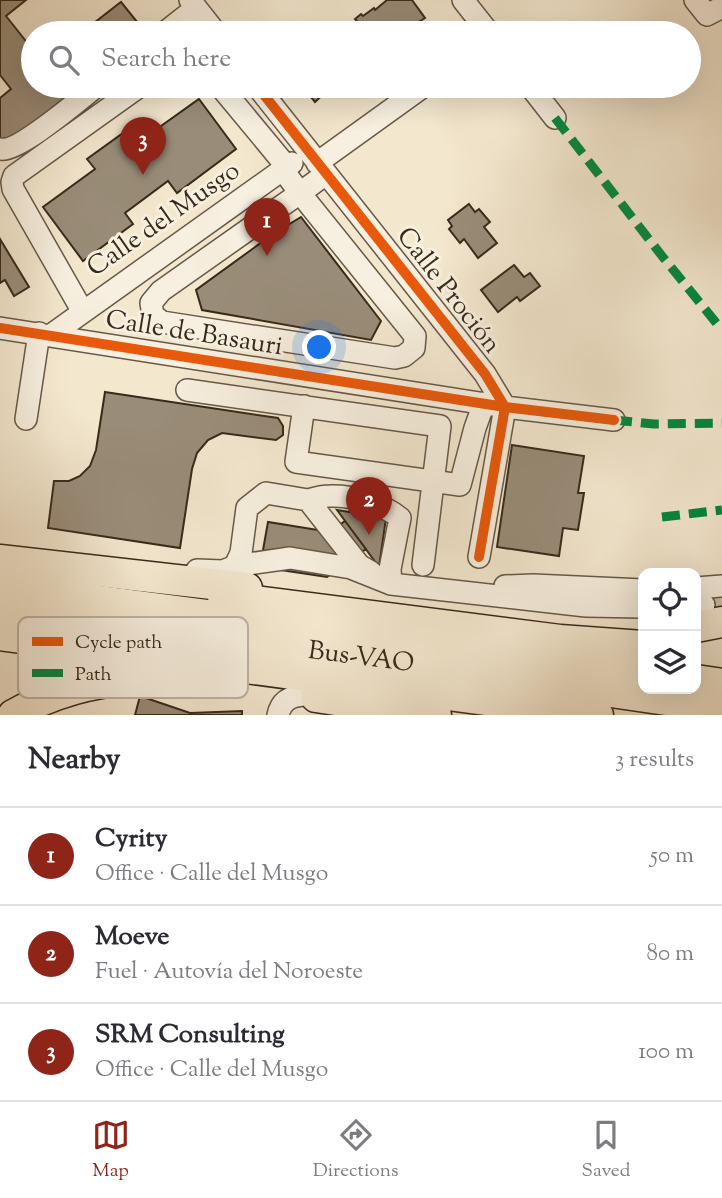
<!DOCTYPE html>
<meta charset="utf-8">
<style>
body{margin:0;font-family:"Sorts Mill Goudy",serif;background:#f2f2f3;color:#2b2b33}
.controls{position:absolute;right:21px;bottom:21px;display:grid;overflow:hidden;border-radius:14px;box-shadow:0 7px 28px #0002}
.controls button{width:63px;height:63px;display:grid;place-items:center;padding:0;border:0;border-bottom:2px solid #e1e1e2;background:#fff;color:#2b2b33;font:35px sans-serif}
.you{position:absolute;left:320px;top:348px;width:24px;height:24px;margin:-18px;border:5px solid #fff;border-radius:50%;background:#1a73e8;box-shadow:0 0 0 10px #1a73e833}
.badge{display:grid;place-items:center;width:46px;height:46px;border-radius:50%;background:#8f2418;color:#fff;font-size:23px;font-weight:700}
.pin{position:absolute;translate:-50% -58px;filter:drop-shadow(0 2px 4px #0008)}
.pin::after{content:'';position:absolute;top:37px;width:24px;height:21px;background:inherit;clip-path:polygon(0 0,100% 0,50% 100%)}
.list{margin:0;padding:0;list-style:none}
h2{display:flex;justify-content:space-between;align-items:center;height:91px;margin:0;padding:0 28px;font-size:30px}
h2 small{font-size:23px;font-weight:400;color:#7c7c81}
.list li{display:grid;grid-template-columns:46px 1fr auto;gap:21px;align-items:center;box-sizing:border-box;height:98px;padding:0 28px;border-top:2px solid #e1e1e2}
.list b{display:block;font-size:26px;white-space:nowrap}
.list p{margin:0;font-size:23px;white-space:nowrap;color:#7c7c81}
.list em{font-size:23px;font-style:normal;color:#7c7c81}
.icon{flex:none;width:38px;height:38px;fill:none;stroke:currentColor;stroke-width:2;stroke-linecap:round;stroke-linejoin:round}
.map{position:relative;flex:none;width:722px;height:715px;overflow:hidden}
.search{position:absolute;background:#fff;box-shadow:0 7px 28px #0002;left:21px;right:21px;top:21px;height:77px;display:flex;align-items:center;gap:18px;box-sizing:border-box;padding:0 24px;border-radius:38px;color:#7c7c81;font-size:26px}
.sheet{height:385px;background:#fff}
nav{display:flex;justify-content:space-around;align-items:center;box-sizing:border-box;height:98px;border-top:2px solid #e1e1e2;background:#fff;font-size:19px;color:#7c7c81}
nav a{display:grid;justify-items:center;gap:4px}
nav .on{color:#8f2418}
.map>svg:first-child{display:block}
</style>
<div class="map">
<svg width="722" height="715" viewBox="0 0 722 715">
<rect width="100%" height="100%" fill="#f3e7ce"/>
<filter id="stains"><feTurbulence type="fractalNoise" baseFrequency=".00286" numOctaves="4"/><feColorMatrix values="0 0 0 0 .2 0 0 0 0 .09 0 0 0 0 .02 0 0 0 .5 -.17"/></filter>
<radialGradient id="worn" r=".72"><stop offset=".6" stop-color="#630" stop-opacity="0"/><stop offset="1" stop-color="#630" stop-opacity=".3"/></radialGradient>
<path fill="#998c78" stroke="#372a1b" stroke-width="2" d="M0 0H26L6 16 33 50V86H81L7 146 0 137V98L11 89 0 75Z
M387 0H412L425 18 401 33H340L357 21 355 19 361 14 363 16 374 8 375 10Z
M121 2 146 33H81Z
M302 86H332L315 102Z
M199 99 236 149 177 193 168 181 125 213 133 224 83 261 43 207 95 169 87 159 130 128 140 141Z
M469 204 475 212 479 209 490 222 484 227 497 243 478 258 464 239 460 243 449 229 452 226 448 220Z
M301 217 381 321 371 340 202 310 196 290 273 234Z
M0 239 29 287 14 296 5 280 0 283Z
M514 265 524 277 530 273 540 286 520 301 517 297 498 312 481 290Z
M105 392 278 418 283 426V435L276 440 222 433 208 440 197 453 192 469 180 548 48 528 54 481H69L80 476 90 466 96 450Z
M512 445 584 456 578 493H584L578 530 563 528 559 556 497 547Z
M337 510 386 518 379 567Z
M345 521 366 549 327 577 260 567 268 522 330 532Z
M140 696 190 713 242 711V715H135Z"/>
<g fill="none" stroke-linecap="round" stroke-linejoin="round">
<path stroke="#cdc1aa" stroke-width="21" stroke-dasharray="21 10" stroke-linecap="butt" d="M704 605 722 603"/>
<defs>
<path id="minor" d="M190 0 216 33
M463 0 489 33
M695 0 707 15 722 7
M164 33 196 8
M220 86 287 167
M257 86 485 374 505 407 479 557
M530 86 555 118
M0 149C18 153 80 99 97 86
M317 163 424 86
M283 170 300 193 161 291 151 303 153 315 162 322 395 358 404 356 414 348 415 336 300 193 326 174
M83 312 13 189 12 182 14 176 140 86
M0 328 505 407 614 420
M51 335 292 163
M187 390 440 426 423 565
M304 406 296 462 460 485 475 428 484 403
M26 419 39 333
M308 500C315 498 323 496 330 496 351 495 384 504 400 518L390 569 391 584
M235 566 241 553 247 508 266 493 308 500 359 565 371 572
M197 570 223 571 235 566 290 558 351 568 391 584 586 606 643 607
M505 586 533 585 643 590
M696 588 722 586
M696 605H704
M278 715C281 701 290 696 304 695"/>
<g id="highway">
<path d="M0 560 247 588"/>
<path d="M0 588 643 672"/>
<path d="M223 597 560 640 643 646"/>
<path id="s1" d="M0 611 473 672 722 708"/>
<path d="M696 627 722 622"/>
<path d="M0 635 598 715"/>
<path d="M696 680 722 684"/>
<path d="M316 697 436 715"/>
<path d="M13 715C71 681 134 674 200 681"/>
</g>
</defs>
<use href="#minor" stroke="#665948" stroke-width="24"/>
<use href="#highway" stroke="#372a1b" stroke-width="33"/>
<use href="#minor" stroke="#f7efdf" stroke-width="21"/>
<use href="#highway" stroke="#f3e7ce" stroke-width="30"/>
<path stroke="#00873e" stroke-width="9" stroke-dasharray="18 9" stroke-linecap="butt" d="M555 118 662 256 722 330
M614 420 654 424 722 423
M662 517 722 510"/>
<defs>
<path id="cycleway" d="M257 86 485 374 505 407 479 557
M0 328 505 407 614 420"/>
</defs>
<use href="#cycleway" stroke="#f7efdf" stroke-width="15"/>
<use href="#cycleway" stroke="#e8590c" stroke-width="10"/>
</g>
<g text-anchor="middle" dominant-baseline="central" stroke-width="6" stroke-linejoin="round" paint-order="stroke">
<g font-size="26" fill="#372a1b" stroke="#f7efdf">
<text transform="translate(164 220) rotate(-35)">Calle del Musgo</text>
<text transform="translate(448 291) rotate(52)">Calle Proción</text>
<text transform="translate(194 334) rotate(9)">Calle de Basauri</text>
<text stroke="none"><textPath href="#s1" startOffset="364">Bus-VAO</textPath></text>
</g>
</g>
<rect x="18" y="617" width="230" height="81" rx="10" fill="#f7efdf" stroke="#bdb4a4" stroke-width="2"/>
<rect x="32" y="637" width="31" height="9" fill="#e8590c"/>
<rect x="32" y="669" width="31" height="8" fill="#00873e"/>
<g font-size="19" fill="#372a1b">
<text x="75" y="648">Cycle path</text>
<text x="75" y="680">Path</text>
</g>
<rect width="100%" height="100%" filter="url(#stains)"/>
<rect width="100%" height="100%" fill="url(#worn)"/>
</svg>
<div class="controls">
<button><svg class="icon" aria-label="locate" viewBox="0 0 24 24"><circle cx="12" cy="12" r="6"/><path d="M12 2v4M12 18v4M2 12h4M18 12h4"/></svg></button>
<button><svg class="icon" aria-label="layers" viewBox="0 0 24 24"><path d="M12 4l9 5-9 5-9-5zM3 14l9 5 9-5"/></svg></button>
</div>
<div class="you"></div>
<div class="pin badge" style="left:267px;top:256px">1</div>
<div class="pin badge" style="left:369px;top:535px">2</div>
<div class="pin badge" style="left:143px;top:175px">3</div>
<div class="search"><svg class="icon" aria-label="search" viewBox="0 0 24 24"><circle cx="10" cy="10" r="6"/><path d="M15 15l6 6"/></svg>Search here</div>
</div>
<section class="sheet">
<h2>Nearby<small>3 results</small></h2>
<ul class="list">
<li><span class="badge">1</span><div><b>Cyrity</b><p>Office · Calle del Musgo</p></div><em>50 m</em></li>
<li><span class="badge">2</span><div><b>Moeve</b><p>Fuel · Autovía del Noroeste</p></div><em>80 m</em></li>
<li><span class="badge">3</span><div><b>SRM Consulting</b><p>Office · Calle del Musgo</p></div><em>100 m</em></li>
</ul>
</section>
<nav>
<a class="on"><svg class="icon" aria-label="map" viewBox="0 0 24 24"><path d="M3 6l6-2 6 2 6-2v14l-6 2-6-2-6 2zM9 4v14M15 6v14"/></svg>Map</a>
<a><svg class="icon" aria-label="directions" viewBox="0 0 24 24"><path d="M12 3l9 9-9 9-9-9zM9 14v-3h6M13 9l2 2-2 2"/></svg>Directions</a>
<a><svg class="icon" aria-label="saved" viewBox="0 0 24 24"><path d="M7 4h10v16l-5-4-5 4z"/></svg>Saved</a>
</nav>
